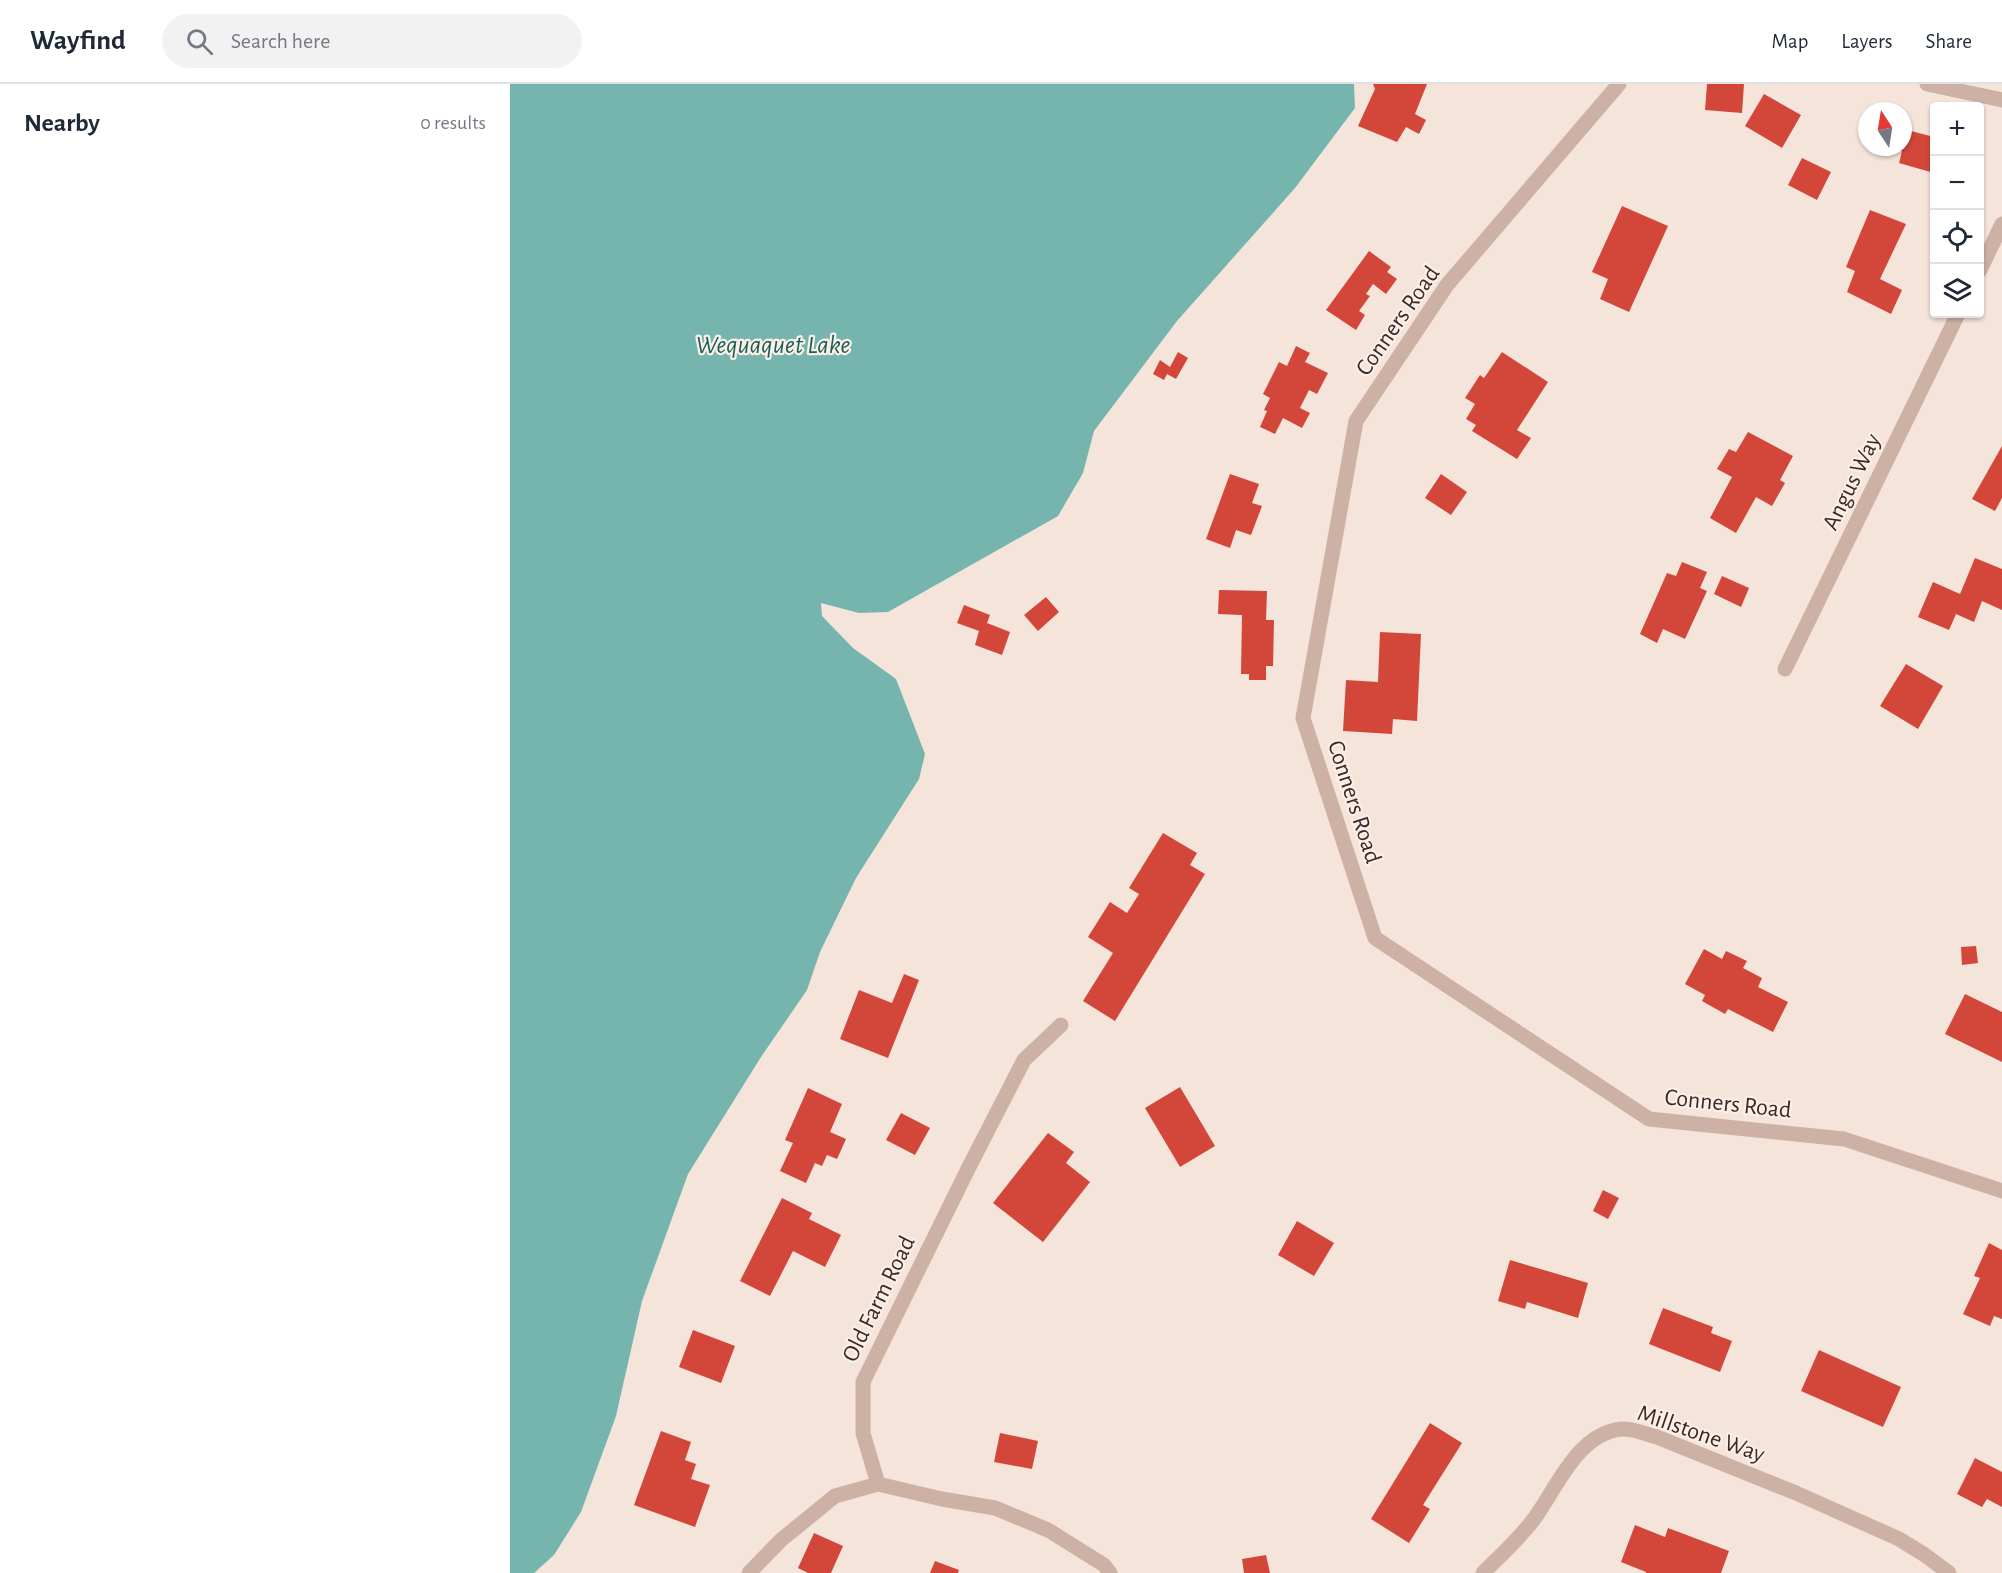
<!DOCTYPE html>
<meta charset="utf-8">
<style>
body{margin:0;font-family:"Alegreya Sans",sans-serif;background:#f2f2f3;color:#1f2937}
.controls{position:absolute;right:18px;top:18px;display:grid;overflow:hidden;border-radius:6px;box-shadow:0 2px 4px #0004}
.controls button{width:54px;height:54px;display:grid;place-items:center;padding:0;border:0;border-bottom:2px solid #e0e1e3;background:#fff;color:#1f2937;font:30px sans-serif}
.compass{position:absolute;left:1348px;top:18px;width:54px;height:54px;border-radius:50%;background:#fff;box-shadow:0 2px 4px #0004;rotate:348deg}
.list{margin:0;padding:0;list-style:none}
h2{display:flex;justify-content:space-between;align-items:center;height:78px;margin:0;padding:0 24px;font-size:26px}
h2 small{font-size:20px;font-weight:400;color:#747a83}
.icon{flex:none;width:33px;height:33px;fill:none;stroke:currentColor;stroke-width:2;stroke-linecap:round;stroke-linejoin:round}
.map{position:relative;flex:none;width:1492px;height:1489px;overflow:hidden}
header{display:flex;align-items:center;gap:36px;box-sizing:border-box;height:84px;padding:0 30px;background:#fff;border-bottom:2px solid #e0e1e3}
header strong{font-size:28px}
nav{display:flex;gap:33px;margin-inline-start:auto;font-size:21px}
.search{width:420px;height:54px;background:#f2f2f3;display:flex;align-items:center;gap:15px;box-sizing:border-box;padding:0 21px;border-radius:33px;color:#747a83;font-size:22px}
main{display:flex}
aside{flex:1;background:#fff}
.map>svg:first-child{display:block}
</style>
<header>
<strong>Wayfind</strong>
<div class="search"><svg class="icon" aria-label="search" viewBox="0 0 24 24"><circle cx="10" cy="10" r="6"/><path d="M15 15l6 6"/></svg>Search here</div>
<nav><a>Map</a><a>Layers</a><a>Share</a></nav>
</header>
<main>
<aside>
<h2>Nearby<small>0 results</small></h2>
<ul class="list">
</ul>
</aside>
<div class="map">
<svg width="1492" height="1489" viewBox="0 0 1492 1489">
<rect width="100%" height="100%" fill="#f4e4da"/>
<path fill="#76b5ae" d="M0 0H844L845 24 785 104 667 237 584 347 573 389 548 432 378 528 349 529 311 519 312 532 343 564 386 595 415 670 409 695 346 794 310 868 297 906 251 973 178 1090 132 1217 106 1332 71 1428 44 1471 24 1489H0Z"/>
<path fill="#d3473a" d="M863 0H917L905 30 916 36 909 50 896 43 887 58 848 42 865 5Z
M1197 0H1234L1232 29 1195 26Z
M1254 10 1291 31 1272 64 1235 42Z
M1393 45 1424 53V89L1389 79 1392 67 1384 65V63H1393Z
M1292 74 1321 88 1307 116 1278 101Z
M1112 122 1158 142 1119 228 1090 215 1098 195 1082 188Z
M1360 126 1396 140 1370 195 1392 206 1381 230 1337 208 1345 187 1336 183Z
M859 167 881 183 877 188 887 195 876 210 863 200 856 210 860 212 849 227 855 231 846 246 816 226Z
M786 262 800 269 795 278 818 289 807 310 799 306 790 324 800 329 792 344 773 334 765 350 750 343 757 327 754 326 760 314 753 310 769 278 777 282Z
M668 268 678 274 666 295 657 290 654 296 643 290 650 276 660 283Z
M992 268 1038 298 1007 346 1021 354 1007 375 962 347 966 341 956 335 965 320 955 314 970 291 974 294Z
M1238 348 1283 372 1270 396 1275 399 1262 422 1246 413 1226 449 1200 434 1222 393 1207 385 1219 365 1226 368Z
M1492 362V414L1485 427 1462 415Z
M720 390 749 400 742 419 752 422 741 451 726 446 720 464 696 455Z
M931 390 957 408 941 431 915 414Z
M1465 474 1492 485V526L1472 517 1464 538 1446 530 1439 546 1408 533 1423 498 1450 510Z
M1172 478 1197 488 1190 504 1197 507 1175 555 1153 545 1147 559 1130 550 1157 489 1166 492Z
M1212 492 1239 504 1231 523 1204 510Z
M709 506 757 507 756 536H764L763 582H756V596H739V590H731L732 531 708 530Z
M536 513 549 528 528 547 514 531Z
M454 521 480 531 477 539 500 548 492 571 465 561 469 547 447 539Z
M870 548 911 550 907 637 883 635 882 650 833 647 836 596 868 598Z
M1396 580 1433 602 1408 645 1370 622Z
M653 749 687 769 680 781 695 790 605 937 573 917 603 869 578 853 600 818 617 829 629 810 619 804Z
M1466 862 1468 879 1452 881 1451 863Z
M1194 865 1212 875 1216 867 1237 877 1233 884 1252 894 1248 903 1278 918 1263 948 1218 925 1215 930 1192 917 1195 911 1175 900Z
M394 890 409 896 378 974 330 955 349 906 382 919Z
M1455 910 1492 928V978L1435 950Z
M670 1003 705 1062 670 1083 635 1024Z
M298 1004 332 1020 320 1048 336 1055 327 1075 317 1071 312 1082 305 1079 296 1099 270 1087 283 1059 275 1056Z
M391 1029 420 1044 405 1071 376 1056Z
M538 1049 564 1068 556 1079 580 1098 533 1158 483 1119Z
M1093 1106 1109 1114 1098 1135 1083 1127Z
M272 1114 302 1129 299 1135 331 1151 315 1183 283 1167 260 1212 230 1197Z
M787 1137 824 1159 804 1192 768 1171Z
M1479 1159 1492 1166V1235L1484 1232 1480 1242 1453 1230 1470 1194 1464 1192Z
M1000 1176 1078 1199 1068 1234 1017 1218 1015 1225 988 1217Z
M1153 1224 1203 1243 1201 1249 1222 1257 1210 1288 1139 1260Z
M183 1246 225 1262 211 1299 169 1283Z
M1309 1266 1391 1303 1373 1343 1291 1307Z
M920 1339 952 1359 913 1421 920 1425 899 1459 861 1435Z
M151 1347 181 1358 175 1376 186 1380 181 1395 200 1401 185 1443 124 1421Z
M490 1349 528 1357 522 1385 484 1378Z
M1465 1374 1492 1388V1423L1477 1415 1472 1423 1447 1410Z
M1125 1441 1155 1453 1158 1444 1219 1467 1211 1489H1136V1488L1111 1478Z
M304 1449 333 1462 321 1489H298L288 1484Z
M756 1471 760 1489H734L732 1475Z
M425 1477 449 1486 448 1489H420Z"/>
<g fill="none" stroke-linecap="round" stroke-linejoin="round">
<path stroke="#ceb1a5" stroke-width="15" d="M1109 0 937 201 846 337 793 634 865 854 1139 1035 1334 1055 1492 1107
M1417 0 1492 16
M1470 186 1492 140
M1275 585 1448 230
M551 941 514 976 458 1085 353 1298V1349L368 1400 432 1415 485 1424 538 1446 594 1481 600 1489
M239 1489 271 1456 325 1412 368 1400
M973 1489C990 1472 1009 1455 1024 1435 1047 1404 1067 1350 1111 1345 1123 1344 1135 1350 1147 1353L1286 1409 1389 1455 1415 1471 1439 1489"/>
</g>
<g text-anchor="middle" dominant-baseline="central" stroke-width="4.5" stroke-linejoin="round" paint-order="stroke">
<g font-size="24" fill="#392a27" stroke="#fbefe7">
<text transform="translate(888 237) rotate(-55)">Conners Road</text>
<text transform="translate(1342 398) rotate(-64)">Angus Way</text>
<text transform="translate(844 718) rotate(72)">Conners Road</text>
<text transform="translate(1218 1020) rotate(6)">Conners Road</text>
<text transform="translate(369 1215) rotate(-64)">Old Farm Road</text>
<text transform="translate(1191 1350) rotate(19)">Millstone Way</text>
</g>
<g font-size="26" font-style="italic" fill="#185f59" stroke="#fbefe7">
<text x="263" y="261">Wequaquet Lake</text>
</g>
</g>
</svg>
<div class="controls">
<button>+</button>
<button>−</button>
<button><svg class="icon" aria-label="locate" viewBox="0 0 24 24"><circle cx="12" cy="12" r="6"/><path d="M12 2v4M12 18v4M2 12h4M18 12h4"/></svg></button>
<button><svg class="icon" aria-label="layers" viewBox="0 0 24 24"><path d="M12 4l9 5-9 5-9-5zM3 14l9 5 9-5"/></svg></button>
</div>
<svg class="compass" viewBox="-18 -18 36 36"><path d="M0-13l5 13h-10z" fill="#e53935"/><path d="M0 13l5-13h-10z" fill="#747a83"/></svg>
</div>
</main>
